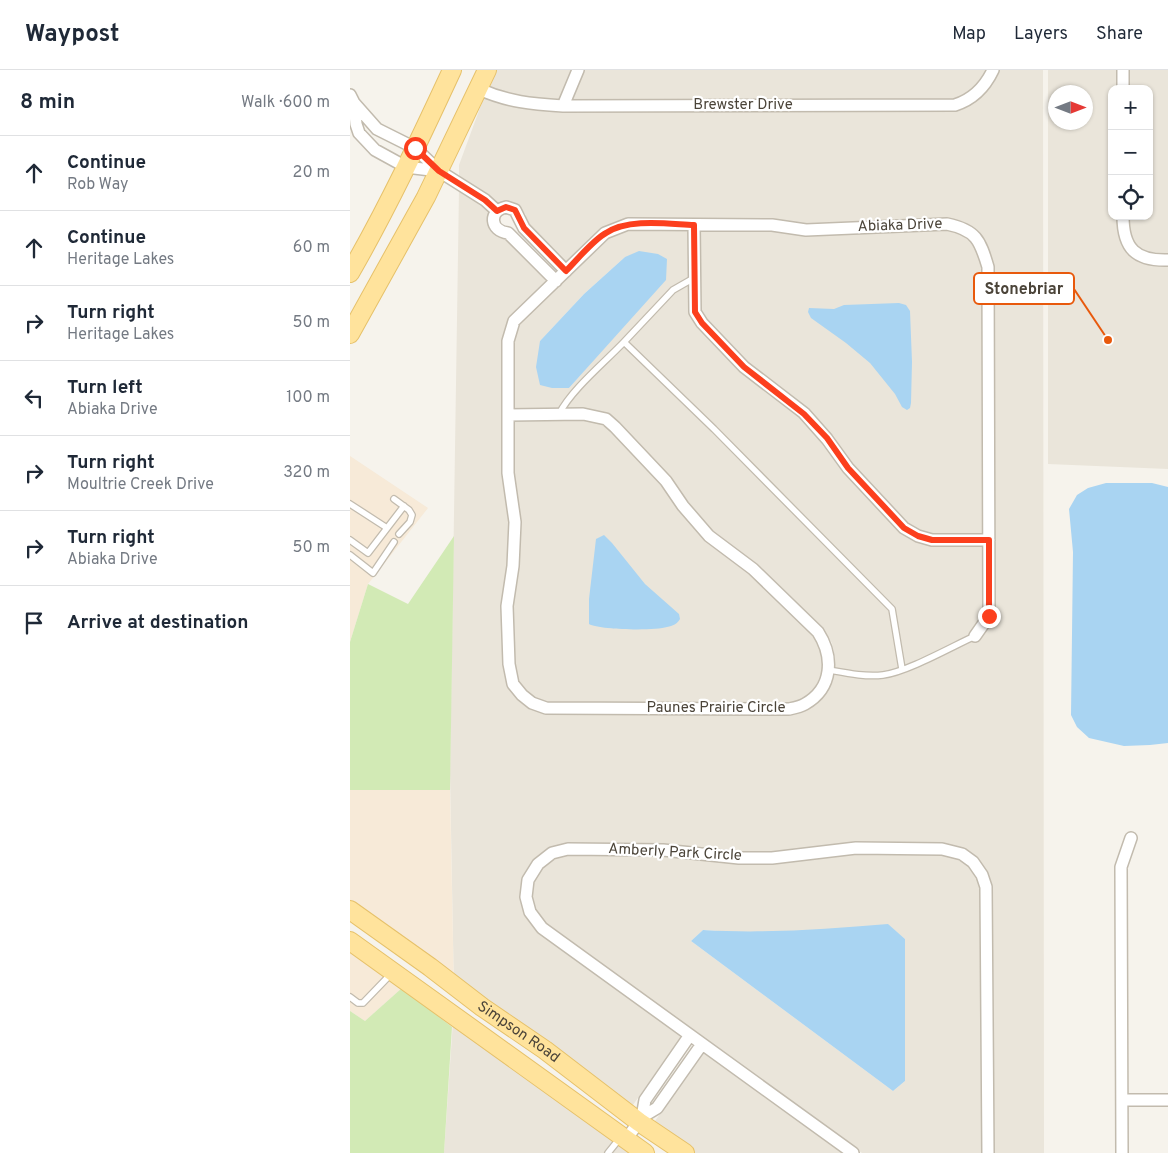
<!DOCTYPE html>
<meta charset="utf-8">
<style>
body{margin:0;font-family:Overpass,sans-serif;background:#f6f6f7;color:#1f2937}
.controls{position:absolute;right:15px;top:15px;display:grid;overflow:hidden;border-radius:10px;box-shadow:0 1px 4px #0004}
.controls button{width:45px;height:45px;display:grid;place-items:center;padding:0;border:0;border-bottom:1px solid #e0e1e3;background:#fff;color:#1f2937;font:25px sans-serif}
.compass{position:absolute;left:698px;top:15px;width:45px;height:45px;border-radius:50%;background:#fff;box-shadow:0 1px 4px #0004;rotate:90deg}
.stop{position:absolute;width:15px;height:15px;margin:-11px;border:4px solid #fc3f1d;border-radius:50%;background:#fff}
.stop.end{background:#fc3f1d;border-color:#fff;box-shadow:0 1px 5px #0008}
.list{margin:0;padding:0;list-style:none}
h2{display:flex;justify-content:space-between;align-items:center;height:65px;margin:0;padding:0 20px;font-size:21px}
h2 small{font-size:16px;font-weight:400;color:#747a83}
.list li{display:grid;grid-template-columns:32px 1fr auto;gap:15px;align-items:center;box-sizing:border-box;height:75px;padding:0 20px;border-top:1px solid #e0e1e3}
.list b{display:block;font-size:19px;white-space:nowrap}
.list p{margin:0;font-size:16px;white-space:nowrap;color:#747a83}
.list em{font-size:16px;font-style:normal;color:#747a83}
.icon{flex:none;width:28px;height:28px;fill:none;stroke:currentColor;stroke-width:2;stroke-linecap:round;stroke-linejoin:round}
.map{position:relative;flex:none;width:818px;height:1083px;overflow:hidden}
header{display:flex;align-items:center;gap:30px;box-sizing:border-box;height:70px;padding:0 25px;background:#fff;border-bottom:1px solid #e0e1e3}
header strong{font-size:24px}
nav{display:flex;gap:28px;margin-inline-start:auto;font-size:18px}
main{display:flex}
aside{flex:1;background:#fff}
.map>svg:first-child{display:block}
</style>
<header>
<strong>Waypost</strong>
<nav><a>Map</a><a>Layers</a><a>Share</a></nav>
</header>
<main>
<aside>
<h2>8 min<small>Walk · 600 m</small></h2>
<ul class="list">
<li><svg class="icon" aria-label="ahead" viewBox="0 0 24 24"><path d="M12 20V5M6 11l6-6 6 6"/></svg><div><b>Continue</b><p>Rob Way</p></div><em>20 m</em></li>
<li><svg class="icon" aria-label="ahead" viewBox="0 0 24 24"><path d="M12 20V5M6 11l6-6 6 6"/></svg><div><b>Continue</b><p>Heritage Lakes</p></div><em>60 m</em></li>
<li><svg class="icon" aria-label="right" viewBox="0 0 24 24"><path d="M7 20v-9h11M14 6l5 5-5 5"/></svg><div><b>Turn right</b><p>Heritage Lakes</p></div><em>50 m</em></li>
<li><svg class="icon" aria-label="left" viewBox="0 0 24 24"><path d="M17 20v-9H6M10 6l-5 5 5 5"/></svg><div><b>Turn left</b><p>Abiaka Drive</p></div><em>100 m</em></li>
<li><svg class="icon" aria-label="right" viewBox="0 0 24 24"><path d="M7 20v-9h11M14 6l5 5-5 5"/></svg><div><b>Turn right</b><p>Moultrie Creek Drive</p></div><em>320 m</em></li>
<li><svg class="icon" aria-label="right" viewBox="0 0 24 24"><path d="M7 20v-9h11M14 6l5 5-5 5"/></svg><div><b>Turn right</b><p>Abiaka Drive</p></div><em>50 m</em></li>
<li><svg class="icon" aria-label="arrive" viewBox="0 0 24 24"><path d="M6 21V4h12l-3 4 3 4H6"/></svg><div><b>Arrive at destination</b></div></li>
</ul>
</aside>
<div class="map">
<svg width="818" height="1083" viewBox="0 0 818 1083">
<rect width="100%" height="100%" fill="#f6f3ec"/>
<path fill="#eae5da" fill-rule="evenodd" d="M144 0H222L209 31 172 28 151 23 138 17Z
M234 0H637L632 10 624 20 612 27 604 29 221 31Z
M650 0H693L694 1083H643L642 817 637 802 627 788 613 779 422 783 390 782 313 775 198 779 183 791 175 845 332 966 273 1049 104 924 100 704 109 119 131 134 140 142 138 153 141 161 148 166 157 169 198 211 159 250 152 271V403L159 453 157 496 151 537 153 594 158 615 180 638 439 644 477 620 484 602 485 588 482 573 472 558 408 495 363 462 338 433 321 408 269 353 258 345 233 339 164 340V272L169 254 258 167 279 159 339 160V242L347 255 390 301 450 347 473 372 493 401 550 461 633 475V544L617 567 627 573 645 546 644 197 638 177 629 162 614 152 597 149 456 155 278 149 263 153 250 160 216 193 179 155 175 149 176 145 169 136 157 132 148 134 139 126 109 107V95L134 27 147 32 169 38 215 43 216 41 604 40 618 36 631 27 642 16ZM275 187 240 294 219 318 190 271 234 224Z
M698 0H818V399L698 394ZM762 19H799V146H762ZM706 22H736V52H706Z
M596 159 610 162 620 169 627 180 632 197 633 465 582 464 570 461 558 454 503 395 482 365 459 340 398 294 357 250 351 240 350 160Z
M232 349 253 354 261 361 311 414 329 439 354 469 399 503 463 565 470 576 473 599 466 616 459 624 451 630 439 634 198 633 185 629 176 621 169 612 164 594 162 537 169 496 170 452 164 403V350Z
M219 784H591L609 789 619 795 627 807 630 817 632 1083H512L196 854 186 840 182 827 184 812 193 797 205 787ZM538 855 555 869V1011L543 1021 341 871 353 860 384 862H444Z
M103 951 301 1083H94Z
M354 982 494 1083H321L295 1065Z"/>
<path fill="#f7ead8" d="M0 386 78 438 18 514 0 572Z
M0 720H100L104 924 0 850Z
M0 863 103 952 102 957 52 918 15 951 0 941Z"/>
<path fill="#d2eab5" d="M104 466 100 720H0V572L18 514 58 534Z
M52 918 102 957 94 1083H0V941L15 951Z"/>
<path fill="#a9d4f2" d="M289 181 308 184 317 189 316 210 219 318H202L190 315 186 297 190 271 234 224 275 187Z
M549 233 556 235 560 241 562 292 561 333 560 338 557 340 552 337 545 324 520 293 496 273 461 248 458 242 459 238 484 239 494 235Z
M756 413H802L818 417V673L800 675 774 676 739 668 727 657 721 645 723 482 719 439 727 425 738 418Z
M254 465 262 473 295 514 329 544 330 549C327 554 323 556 317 557 305 561 249 560 239 554V529L246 469Z
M538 854 555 869V1011L543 1021 341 871 353 860C415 864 476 859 538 854Z"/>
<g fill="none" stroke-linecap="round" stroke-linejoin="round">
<defs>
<path id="service" d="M274 272 323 220 344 208
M209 344C222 319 254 293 274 272L364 359 542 539 552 599
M44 429 59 440 62 445 60 452 49 464
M0 434 37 458
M0 470 18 483 54 436
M0 485 23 503 44 472
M479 600C496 603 515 607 533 605 557 602 601 577 625 566
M0 927 8 933H13L41 904
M258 1083 270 1068"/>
<path id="minor" d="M129 19C158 32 182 34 213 36L605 35C624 29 635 17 643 0
M773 19V0
M0 25 4 33 27 59 65 78 89 101 135 130 147 141
M4 33 6 54 9 63 25 80 56 97 89 101
M213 36 228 0
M773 146C773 179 786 191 818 190
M344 155 345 242 352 253 394 297 454 343 477 369 498 398 554 458 568 466 582 470H639
M206 211 158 163C140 161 138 141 156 137L165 140 174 158 216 201
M158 345 233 344 256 349 265 357 316 411 333 436 359 466 403 499 468 562C484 587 483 618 455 634 450 637 444 638 439 639L196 638 182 633 172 625 163 614 159 594 157 536 163 496 165 452 158 403V271L164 251 255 163 278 154 422 155 456 160 597 154C626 160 630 170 638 197L639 546 625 566
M772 1030H818
M292 1047 307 1038 352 974
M276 1070 292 1047 295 1030 340 965
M503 1083 192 858 180 842 176 827 178 810 188 794 202 783 218 779 313 780 389 788H422L506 778 592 779 612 784 623 792 632 805 636 817 638 1083
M772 1083 771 797 781 768"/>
<g id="primary">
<path d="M0 203C38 137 70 69 102 0"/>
<path d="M0 264 76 127 137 0"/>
<path id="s1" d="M0 840 80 897 132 937 195 980 289 1052 335 1083"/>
<path d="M0 871 295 1083"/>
</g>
</defs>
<use href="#service" stroke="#c2bbae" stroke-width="8"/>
<use href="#minor" stroke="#c2bbae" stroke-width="14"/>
<use href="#primary" stroke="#e6c16a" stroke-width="20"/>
<use href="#service" stroke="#fff" stroke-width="5.5"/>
<use href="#minor" stroke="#fff" stroke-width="11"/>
<use href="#primary" stroke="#ffe39c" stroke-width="18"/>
</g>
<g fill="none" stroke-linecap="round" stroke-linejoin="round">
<path stroke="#fc3f1d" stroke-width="6" d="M65 78 89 101 135 130 147 141 156 137 165 140 174 158 216 201C227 190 243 170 256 163 279 148 318 154 344 155L345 242 352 253 394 297 454 344 477 368 498 398 554 458 568 466 582 470H639V546"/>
</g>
<g text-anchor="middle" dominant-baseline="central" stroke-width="4.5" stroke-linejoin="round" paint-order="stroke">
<g font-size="15" fill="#4b4439" stroke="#fff">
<text x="393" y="35">Brewster Drive</text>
<text transform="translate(550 156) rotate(-2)">Abiaka Drive</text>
<text x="366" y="638">Paunes Prairie Circle</text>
<text transform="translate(325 783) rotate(3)">Amberly Park Circle</text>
<text stroke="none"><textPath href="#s1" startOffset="208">Simpson Road</textPath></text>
</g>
</g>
<path fill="none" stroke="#e8590c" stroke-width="2" d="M758 270L724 219"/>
<circle fill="#e8590c" stroke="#fff" stroke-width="2" cx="758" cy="270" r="5"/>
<rect fill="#fff" stroke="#e8590c" stroke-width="2" x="624" y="203" width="100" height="31" rx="5"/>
<g font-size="16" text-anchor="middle" font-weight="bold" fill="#4b4439">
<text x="674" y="224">Stonebriar</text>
</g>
</svg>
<div class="controls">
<button>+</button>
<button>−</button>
<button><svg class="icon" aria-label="locate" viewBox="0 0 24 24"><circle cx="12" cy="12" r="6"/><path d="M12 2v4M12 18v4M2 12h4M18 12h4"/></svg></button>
</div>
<svg class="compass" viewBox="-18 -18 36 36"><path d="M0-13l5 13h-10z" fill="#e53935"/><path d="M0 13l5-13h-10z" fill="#747a83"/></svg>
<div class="stop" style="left:65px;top:78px"></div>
<div class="stop end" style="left:639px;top:546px"></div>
</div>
</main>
